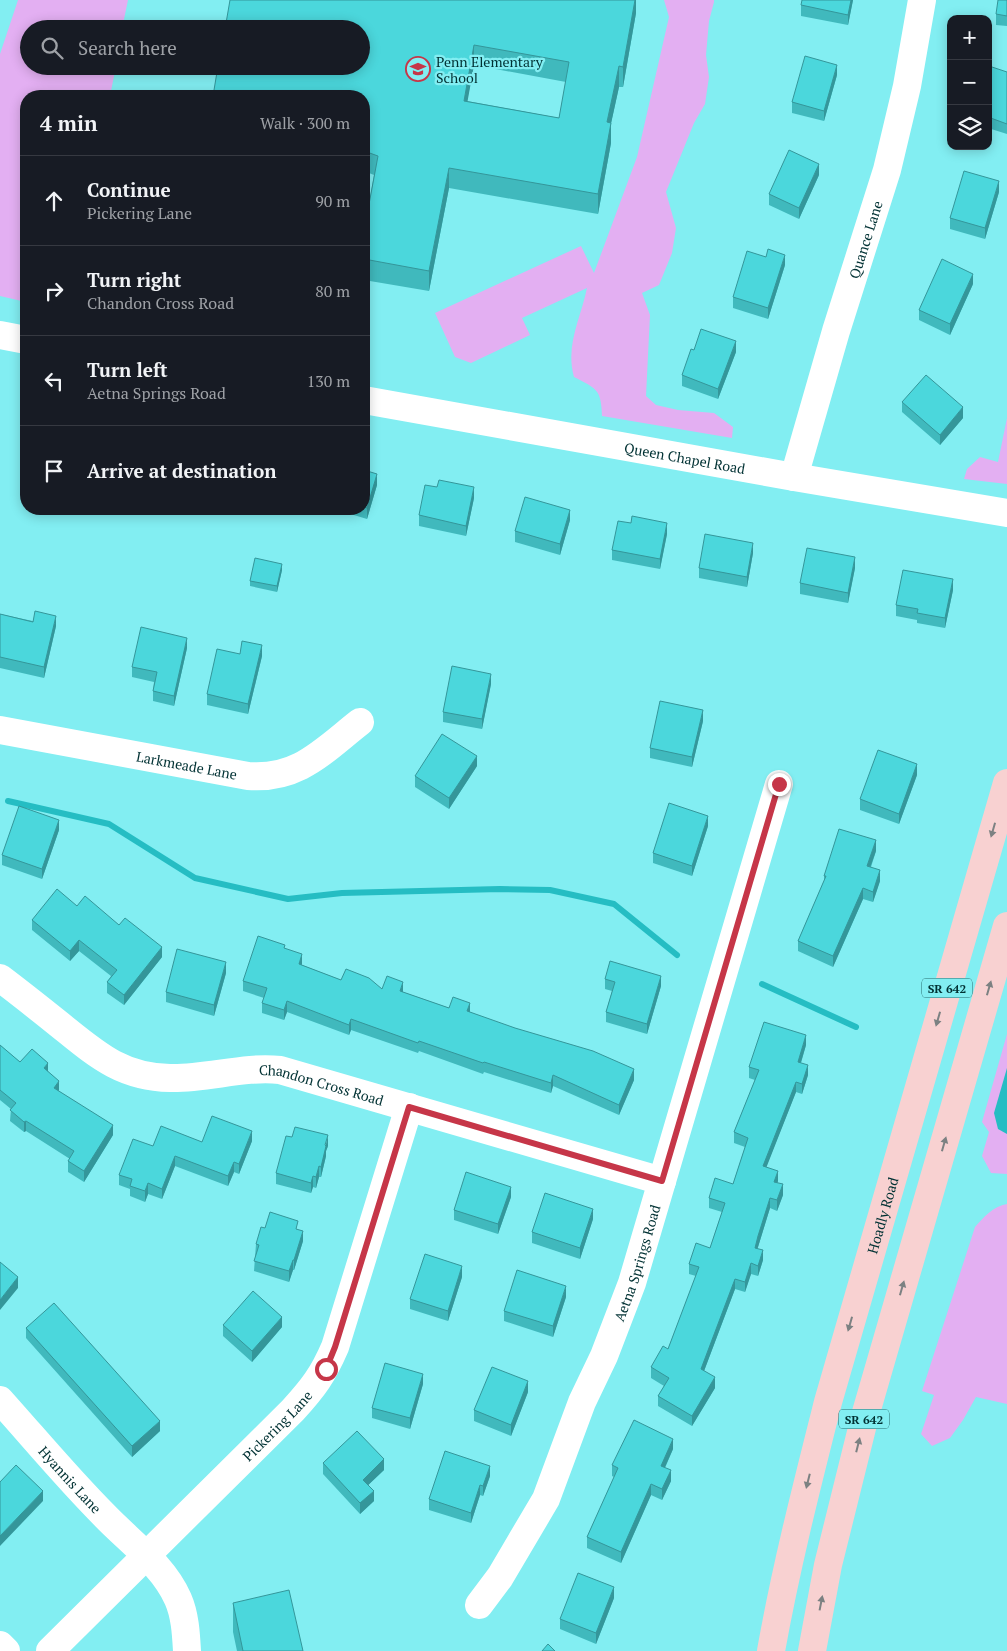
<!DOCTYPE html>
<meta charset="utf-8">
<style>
body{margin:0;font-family:"PT Serif",serif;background:#20242c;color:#f1f3f6}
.controls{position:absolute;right:15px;top:15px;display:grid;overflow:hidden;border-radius:10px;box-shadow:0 2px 12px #0003}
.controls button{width:45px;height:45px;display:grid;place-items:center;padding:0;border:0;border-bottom:1px solid #363941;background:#171b24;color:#f1f3f6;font:25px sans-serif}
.stop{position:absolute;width:15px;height:15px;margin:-11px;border:4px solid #c63648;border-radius:50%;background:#fff}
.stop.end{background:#c63648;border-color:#fff;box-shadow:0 1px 5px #0008}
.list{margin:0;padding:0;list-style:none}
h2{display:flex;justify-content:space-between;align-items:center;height:65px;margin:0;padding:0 20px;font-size:21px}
h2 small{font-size:16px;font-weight:400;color:#9ea1a6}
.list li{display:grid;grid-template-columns:32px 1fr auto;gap:15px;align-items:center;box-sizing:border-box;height:90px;padding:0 20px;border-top:1px solid #363941}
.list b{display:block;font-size:19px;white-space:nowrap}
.list p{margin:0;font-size:16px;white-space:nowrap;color:#9ea1a6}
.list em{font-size:16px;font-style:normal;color:#9ea1a6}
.icon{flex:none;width:28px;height:28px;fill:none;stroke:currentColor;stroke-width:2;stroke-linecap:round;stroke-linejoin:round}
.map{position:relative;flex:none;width:1007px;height:1651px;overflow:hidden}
.search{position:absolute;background:#171b24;box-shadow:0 2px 12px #0003;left:20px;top:20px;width:350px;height:55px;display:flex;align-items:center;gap:12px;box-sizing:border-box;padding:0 18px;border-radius:28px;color:#9ea1a6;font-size:19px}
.panel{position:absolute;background:#171b24;box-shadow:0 2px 12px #0003;left:20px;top:90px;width:350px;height:425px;border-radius:20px}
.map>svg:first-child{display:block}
</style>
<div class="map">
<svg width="1007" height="1651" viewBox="0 0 1007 1651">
<rect width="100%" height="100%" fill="#82eef2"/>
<path fill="#e3aff2" d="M18 0H128L122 29H29V66H116L110 96H26V302L0 296V54Z
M664 0H714V2L709 21 706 55 709 77 705 104 694 123 666 192 676 228 672 253 659 285 642 293 650 315 646 396 656 405 678 410 714 413 733 427 732 438 602 416C601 389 597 389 574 377 565 345 581 318 587 288L522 318 530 335 471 363 455 357 435 313 581 246 594 273 637 157 669 17Z
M1007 418V484L964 479 967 469 980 457 998 462Z
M1007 1034V1174L991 1173 982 1156 989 1132 982 1122Z
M1007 1204V1404L976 1397 963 1420 950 1438 932 1446 921 1434 934 1395 922 1391 975 1227C983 1218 993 1206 1007 1204Z"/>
<path fill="#25bdc3" d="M1007 1068V1134L998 1129 994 1113Z"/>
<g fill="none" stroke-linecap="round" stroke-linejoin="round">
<path stroke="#25bdc3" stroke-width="6" d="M8 801 109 824 195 878 288 899 342 893 500 889 550 890 614 904 677 955
M762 984 856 1027"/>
<g stroke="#fff" stroke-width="28">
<path d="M0 335 26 340"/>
<path id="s1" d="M364 400 794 477 1007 513"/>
<path id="s2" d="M794 477 836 331 887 170 907 86 922 0"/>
<path id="s3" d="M0 730 248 776C298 780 323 751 360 722"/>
<path id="s4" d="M0 978C20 993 40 1009 60 1025 96 1054 121 1077 170 1078 207 1079 244 1066 280 1070L662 1181"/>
<path id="s5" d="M0 1400C35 1439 68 1479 105 1516 130 1542 163 1565 178 1599 185 1615 186 1633 187 1651"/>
<path id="s6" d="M479 1605 500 1577 546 1499 582 1402 604 1356 632 1283 779 784"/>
<path d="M0 1645 6 1651"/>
<path id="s7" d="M50 1651 293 1410C313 1388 323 1375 335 1347L409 1107"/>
</g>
<g stroke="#f8d1d1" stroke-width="28">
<path id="s8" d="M771 1651C786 1567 807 1485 828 1402L1007 783"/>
<path d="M812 1651 828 1565 865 1416 1007 926"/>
</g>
</g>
<path fill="#40b9bd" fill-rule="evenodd" d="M636 0V13L623 87H619L611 123V143L598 214 449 188 429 291 364 280V231L374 175 364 171V96H213ZM474 65 566 82 559 118 467 101Z
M853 0 848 25 801 16V5Z
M1007 0V26L996 25V14Z
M988 68 1007 72V134L988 128Z
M837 75 824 121 792 113V102Z
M819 175 799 219 769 205V194Z
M999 192 985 239 950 229V218Z
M785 265 768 319 733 308V297Z
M973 284 950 335 919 320V310Z
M694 350 736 352 718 399 682 386V375Z
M902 402 963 418 940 445 902 412Z
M364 470 377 485 367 519 334 509H364Z
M474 498 466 536 419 526V515Z
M570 520 560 555 515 542V531Z
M667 534 660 569 612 560V550Z
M753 553 747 587 699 578V568Z
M855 568 848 603 800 594V583Z
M282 570 277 592 250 586V581Z
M953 590 945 628 917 623V620L896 616V605Z
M0 614 56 626 44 678 0 668Z
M187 648 174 706 153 701V691L154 682 132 677V667Z
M240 654 262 656 248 714 207 705V694Z
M491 684 482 729 443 722V712Z
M703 721 692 767 650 758V748Z
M477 766 449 809 415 787V776Z
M917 775 899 824 860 810V799Z
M708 826 692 876 653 863V853Z
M59 830 42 879 2 865V855Z
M876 851 871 867 880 881 873 902 863 899 833 967 798 951V941L824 881V876Z
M77 906 119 925 162 957 124 1005 107 993V982L111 976 79 951 70 961 32 930V920Z
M285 949 302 965 341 980 382 989 403 992 449 1008 470 1012 634 1080 619 1115 553 1086 551 1093 484 1072 483 1074 419 1051 418 1053 351 1030 349 1035 287 1012 284 1020 262 1013V1003L264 998 243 991V981Z
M226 973 214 1016 166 1002V992Z
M605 979 661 986 647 1034 606 1022V1012L612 991 605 989Z
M0 1045 20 1062 48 1071 59 1091 113 1135 84 1182 68 1172V1161L70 1159 26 1131 24 1132 10 1121 11 1109 0 1100Z
M806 1045 801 1063 808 1075 802 1094 796 1092 766 1167 778 1181 777 1183 783 1195 777 1211 770 1208 758 1247 757 1248 763 1260 758 1276 751 1274 745 1292 735 1289 704 1371 715 1388 692 1426 658 1406V1396L664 1386 651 1378V1367L668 1349 696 1276 689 1274V1264L710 1248 722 1212 709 1208V1198L733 1184 745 1147 734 1143V1132L755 1080 749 1078V1067Z
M252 1141 239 1174 234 1172 228 1186 175 1166 162 1199 148 1194 145 1202 130 1196V1189L119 1185V1175L153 1146 202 1142Z
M328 1146 326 1151V1156L321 1177H319L316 1188 313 1187 311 1193 276 1184V1173Z
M511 1197 498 1234 454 1220V1210Z
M593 1219 580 1259 532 1243V1232Z
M265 1228 298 1230 303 1241 294 1270H293L289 1282 254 1271 256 1244Z
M462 1277 448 1321 410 1309V1299Z
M566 1297 553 1337 504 1321V1311Z
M223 1325 282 1327 252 1362 223 1336Z
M26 1328 160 1431 132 1457 26 1338Z
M423 1384 410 1429 372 1418V1408Z
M528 1392 511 1436 474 1421V1410Z
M673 1449 665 1468 671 1481 662 1500 651 1495 621 1563 587 1548V1537L614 1477 612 1476V1465Z
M323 1463 384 1470 368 1485 374 1501 360 1514 323 1474Z
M490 1476 483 1496 480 1495 471 1523 429 1510V1499Z
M614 1598 596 1644 560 1629V1619Z
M233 1603 303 1651H237L233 1632Z"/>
<path fill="#34969a" d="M635 0H636V13L623 87V67Z
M851 0H853L848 25V15Z
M474 45V65L464 121V101Z
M837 65V75L824 121V111Z
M619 66V87L607 142V122Z
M611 123V143L598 214V194Z
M819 164V175L799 219V208Z
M449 168V188L429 291V271Z
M999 181V192L985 239V228Z
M785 255V265L768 319V308Z
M973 274V284L950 335V324Z
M736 341V352L718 399V389Z
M963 407V418L940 445V435Z
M377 474V485L367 519V508Z
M474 487V498L466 536V526Z
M570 510V520L560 555V544Z
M667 523V534L660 569V559Z
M753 543V553L747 587V577Z
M855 557V568L848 603V593Z
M282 564V570L277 592V586Z
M953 579V590L945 628V618Z
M56 616V626L44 678V667Z
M187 638V648L174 706V696Z
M262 645V656L248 714V704Z
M491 674V684L482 729V719Z
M703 710V721L692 767V757Z
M477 756V766L449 809V798Z
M917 764V775L899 824V814Z
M708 816V826L692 876V866Z
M59 820V830L42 879V869Z
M876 840V851L867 876V866Z
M880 870V881L873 902V892Z
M863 888V899L833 967V956Z
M79 940V951L70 961V951Z
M162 947V957L124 1005V995Z
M302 954V965L299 964Z
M226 962V973L214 1016V1005Z
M661 976V986L647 1034V1024Z
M403 982V993L400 991Z
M287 1001V1012L284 1020V1010Z
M470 1003V1013L467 1011Z
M351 1019V1030L349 1035V1025Z
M806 1035V1045L798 1072V1062Z
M48 1063V1073L44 1068Z
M808 1065V1075L802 1094V1084Z
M634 1069V1080L619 1115V1105Z
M553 1075V1086L551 1093V1083Z
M59 1081V1091L54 1088Z
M796 1082V1092L763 1176V1166Z
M26 1121V1131L24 1132V1122Z
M113 1125V1135L84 1182V1171Z
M252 1131V1141L239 1174V1164Z
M328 1135V1146L326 1151V1156L321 1177V1167Z
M175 1156V1166L162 1199V1189Z
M234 1162V1172L228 1186V1176Z
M319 1166V1177L316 1188V1177Z
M778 1171V1181L774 1192V1182Z
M313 1176V1187L311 1193V1183Z
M148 1183V1194L145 1202V1191Z
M783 1184V1195L777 1211V1200Z
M511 1187V1197L498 1234V1224Z
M770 1198V1208L758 1247 755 1258V1248L758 1236Z
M593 1209V1219L580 1259V1248Z
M303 1231V1241L294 1270V1260Z
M763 1250V1260L758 1276V1266Z
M293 1260V1270L289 1282V1271Z
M751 1263V1274L745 1292V1282Z
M462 1266V1277L448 1321V1311Z
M18 1277V1288L0 1310V1300Z
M735 1279V1289L701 1379V1369Z
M566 1286V1297L553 1337V1326Z
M282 1317V1327L252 1362V1351Z
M423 1374V1384L410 1429V1418Z
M715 1377V1388L692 1426V1416Z
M528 1381V1392L511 1436V1425Z
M160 1421V1431L132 1457V1446Z
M673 1439V1449L661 1476V1466Z
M384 1459V1470L363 1490V1480Z
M490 1466V1476L483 1496V1486Z
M671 1470V1481L662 1500V1489Z
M651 1484V1495L621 1563V1552Z
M480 1485V1495L471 1523V1513Z
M43 1491V1501L0 1546V1536Z
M374 1491V1501L360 1514V1503Z
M614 1587V1598L596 1644V1633Z"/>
<path fill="#4bd7dc" stroke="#34969a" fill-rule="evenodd" d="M230 0H635L623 67 619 66 607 122 611 123 598 194 449 168 429 271 364 259V231L378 156 364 151V96H213L218 66H361V29H225ZM474 45 569 62 559 118 464 101Z
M802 0H851L848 15 801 5Z
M998 0H1007V16L996 14Z
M805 56 837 65 824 111 792 102Z
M989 66 1007 72V124L988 117V68Z
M789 150 819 164 799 208 769 194Z
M964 171 999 181 985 228 950 218Z
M768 249 785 255 768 308 733 297 747 251 766 257Z
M942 259 973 274 950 324 919 310Z
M701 329 736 341 718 389 682 375 691 349 694 350Z
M926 375 963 407 940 435 902 402Z
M364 470 377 474 367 508 364 507Z
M439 480 474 487 466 526 419 515 425 485 437 487Z
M525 497 570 510 560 544 515 531Z
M632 516 667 523 660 559 612 550 618 521 631 523Z
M705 534 753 543 747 577 699 568Z
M807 548 855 557 848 593 800 583Z
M255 558 282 564 277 586 250 581Z
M903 570 953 579 945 618 917 613 918 609 896 605Z
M35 611 56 616 44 667 0 657V614L33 622Z
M141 627 187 638 174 696 153 691 157 672 132 667Z
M242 641 262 645 248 704 207 694 217 649 240 654Z
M452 666 491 674 482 719 443 712Z
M660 701 703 710 692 757 650 748Z
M442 734 477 756 449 798 415 776Z
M878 750 917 764 899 814 860 799Z
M669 803 708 816 692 866 653 853Z
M19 806 59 820 42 869 2 855Z
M839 829 876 840 867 866 880 870 873 892 863 888 833 956 798 941 826 876H824Z
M57 889 77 906 85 896 119 925 125 918 162 947 124 995 107 982 117 970 79 940 70 951 32 920Z
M258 936 285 945 284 948 302 954 299 964 341 980 346 969 369 978 382 989 387 976 403 982 400 991 449 1008 453 997 470 1003 467 1011 515 1028 593 1051 634 1069 619 1105 553 1075 551 1083 484 1062 483 1063 419 1041 418 1043 351 1019 349 1025 287 1001 284 1010 262 1003 267 988 243 981Z
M177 949 226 962 214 1005 166 992Z
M610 961 661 976 647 1024 606 1012 615 982 605 979Z
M764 1022 806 1035 798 1062 808 1065 802 1084 796 1082 763 1166 778 1171 774 1182 783 1184 777 1200 770 1198 758 1236 755 1248 763 1250 758 1266 751 1263 745 1282 735 1279 701 1369 715 1377 692 1416 658 1396 669 1378 651 1367 663 1346 668 1349 699 1267 689 1264 696 1243 710 1248 725 1203 709 1198 715 1178 733 1184 748 1138 734 1132 759 1070 749 1067Z
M0 1045 20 1062 32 1049 48 1063 44 1068 59 1081 54 1088 113 1125 84 1171 68 1161 74 1151 26 1121 24 1122 10 1110 16 1103 0 1090Z
M212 1116 252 1131 239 1164 234 1162 228 1176 175 1156 162 1189 148 1183 145 1191 130 1186 132 1179 119 1175 133 1139 153 1146 161 1126 202 1142Z
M295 1127 328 1135 325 1145 326 1146 321 1167 319 1166 316 1177 313 1176 311 1183 276 1173 286 1136 292 1137Z
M466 1172 511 1187 498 1224 454 1210Z
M545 1193 593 1209 580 1248 532 1232Z
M270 1212 298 1221 296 1229 303 1231 294 1260H293L289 1271 254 1261 259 1245 256 1244 261 1227 265 1228Z
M425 1254 462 1266 448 1311 410 1299Z
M0 1262 18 1277 0 1300Z
M517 1270 566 1286 553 1326 504 1311Z
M253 1291 282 1317 252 1351 223 1325Z
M54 1303 160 1421 132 1446 26 1328Z
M385 1363 423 1374 410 1418 372 1408Z
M492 1367 528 1381 511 1425 474 1410Z
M634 1420 673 1439 661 1466 671 1470 662 1489 651 1484 621 1552 587 1537 618 1468 612 1465Z
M357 1431 384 1459 363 1480 374 1491 360 1503 323 1463Z
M445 1451 490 1466 483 1486 480 1485 471 1513 429 1499Z
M16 1465 43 1491 0 1536V1482Z
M578 1573 614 1587 596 1633 560 1619Z
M289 1590 303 1651H243L233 1603Z
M548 1644 555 1651H542Z"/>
<defs><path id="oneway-solid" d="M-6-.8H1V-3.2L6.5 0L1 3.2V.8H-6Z" transform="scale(1.25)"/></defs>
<g fill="#7c8182">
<use href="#oneway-solid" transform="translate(993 830) rotate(106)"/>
<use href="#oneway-solid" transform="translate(989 988) rotate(-74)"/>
<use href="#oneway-solid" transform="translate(938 1019) rotate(106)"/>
<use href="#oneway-solid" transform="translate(944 1144) rotate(-74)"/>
<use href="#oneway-solid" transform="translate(902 1288) rotate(-74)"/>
<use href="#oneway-solid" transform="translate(850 1324) rotate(106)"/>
<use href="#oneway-solid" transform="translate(858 1445) rotate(-76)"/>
<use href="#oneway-solid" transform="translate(808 1481) rotate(104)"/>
<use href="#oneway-solid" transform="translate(821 1603) rotate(-79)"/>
</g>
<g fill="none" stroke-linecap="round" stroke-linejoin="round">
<path stroke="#c63648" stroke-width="6" d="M326 1369 335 1347 409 1107 662 1181 779 784"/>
</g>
<defs>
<symbol id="school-ring" viewBox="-11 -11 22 22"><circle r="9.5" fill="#82eef2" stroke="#c63648" stroke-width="1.5"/><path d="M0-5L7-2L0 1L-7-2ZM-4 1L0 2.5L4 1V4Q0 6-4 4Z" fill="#c63648"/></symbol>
</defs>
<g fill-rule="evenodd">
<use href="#school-ring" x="404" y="55" width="28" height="28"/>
</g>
<g text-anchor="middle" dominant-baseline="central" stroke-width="4.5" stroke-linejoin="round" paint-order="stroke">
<g fill="#82eef2" stroke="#276a6c" stroke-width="1">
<rect x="922" y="978.5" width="50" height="19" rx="4"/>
<rect x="839" y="1409.5" width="50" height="19" rx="4"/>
</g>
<g font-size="12" font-weight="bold" fill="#003133">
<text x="947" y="988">SR 642</text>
<text x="864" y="1419">SR 642</text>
</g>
<g font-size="14" fill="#003133" stroke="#82eef2" text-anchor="start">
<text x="436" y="61">Penn Elementary<tspan x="436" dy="16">School</tspan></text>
</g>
<g font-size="14" fill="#003133" stroke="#82eef2">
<text stroke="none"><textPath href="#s2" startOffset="248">Quance Lane</textPath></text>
<text stroke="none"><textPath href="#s1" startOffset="326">Queen Chapel Road</textPath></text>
<text stroke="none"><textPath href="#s3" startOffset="190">Larkmeade Lane</textPath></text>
<text stroke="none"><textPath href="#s4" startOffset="355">Chandon Cross Road</textPath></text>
<text stroke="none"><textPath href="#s8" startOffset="450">Hoadly Road</textPath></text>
<text stroke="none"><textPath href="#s6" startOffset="379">Aetna Springs Road</textPath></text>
<text stroke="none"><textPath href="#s7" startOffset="320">Pickering Lane</textPath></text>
<text stroke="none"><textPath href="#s5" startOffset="106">Hyannis Lane</textPath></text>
</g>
</g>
</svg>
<div class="controls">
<button>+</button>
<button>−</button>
<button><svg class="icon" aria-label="layers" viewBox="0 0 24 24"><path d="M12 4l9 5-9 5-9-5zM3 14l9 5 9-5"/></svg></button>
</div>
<div class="stop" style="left:326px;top:1369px"></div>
<div class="stop end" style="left:779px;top:784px"></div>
<div class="search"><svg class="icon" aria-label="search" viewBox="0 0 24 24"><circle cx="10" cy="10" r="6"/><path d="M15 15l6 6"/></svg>Search here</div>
<section class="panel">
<h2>4 min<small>Walk · 300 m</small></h2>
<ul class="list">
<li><svg class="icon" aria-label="ahead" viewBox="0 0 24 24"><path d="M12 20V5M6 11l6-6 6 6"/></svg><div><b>Continue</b><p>Pickering Lane</p></div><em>90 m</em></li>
<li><svg class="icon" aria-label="right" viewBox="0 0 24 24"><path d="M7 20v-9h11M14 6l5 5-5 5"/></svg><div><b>Turn right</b><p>Chandon Cross Road</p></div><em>80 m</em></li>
<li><svg class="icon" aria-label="left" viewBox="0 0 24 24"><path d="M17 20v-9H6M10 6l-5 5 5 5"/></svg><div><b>Turn left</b><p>Aetna Springs Road</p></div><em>130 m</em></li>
<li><svg class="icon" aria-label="arrive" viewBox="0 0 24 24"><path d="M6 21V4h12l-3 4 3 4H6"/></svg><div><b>Arrive at destination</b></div></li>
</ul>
</section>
</div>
